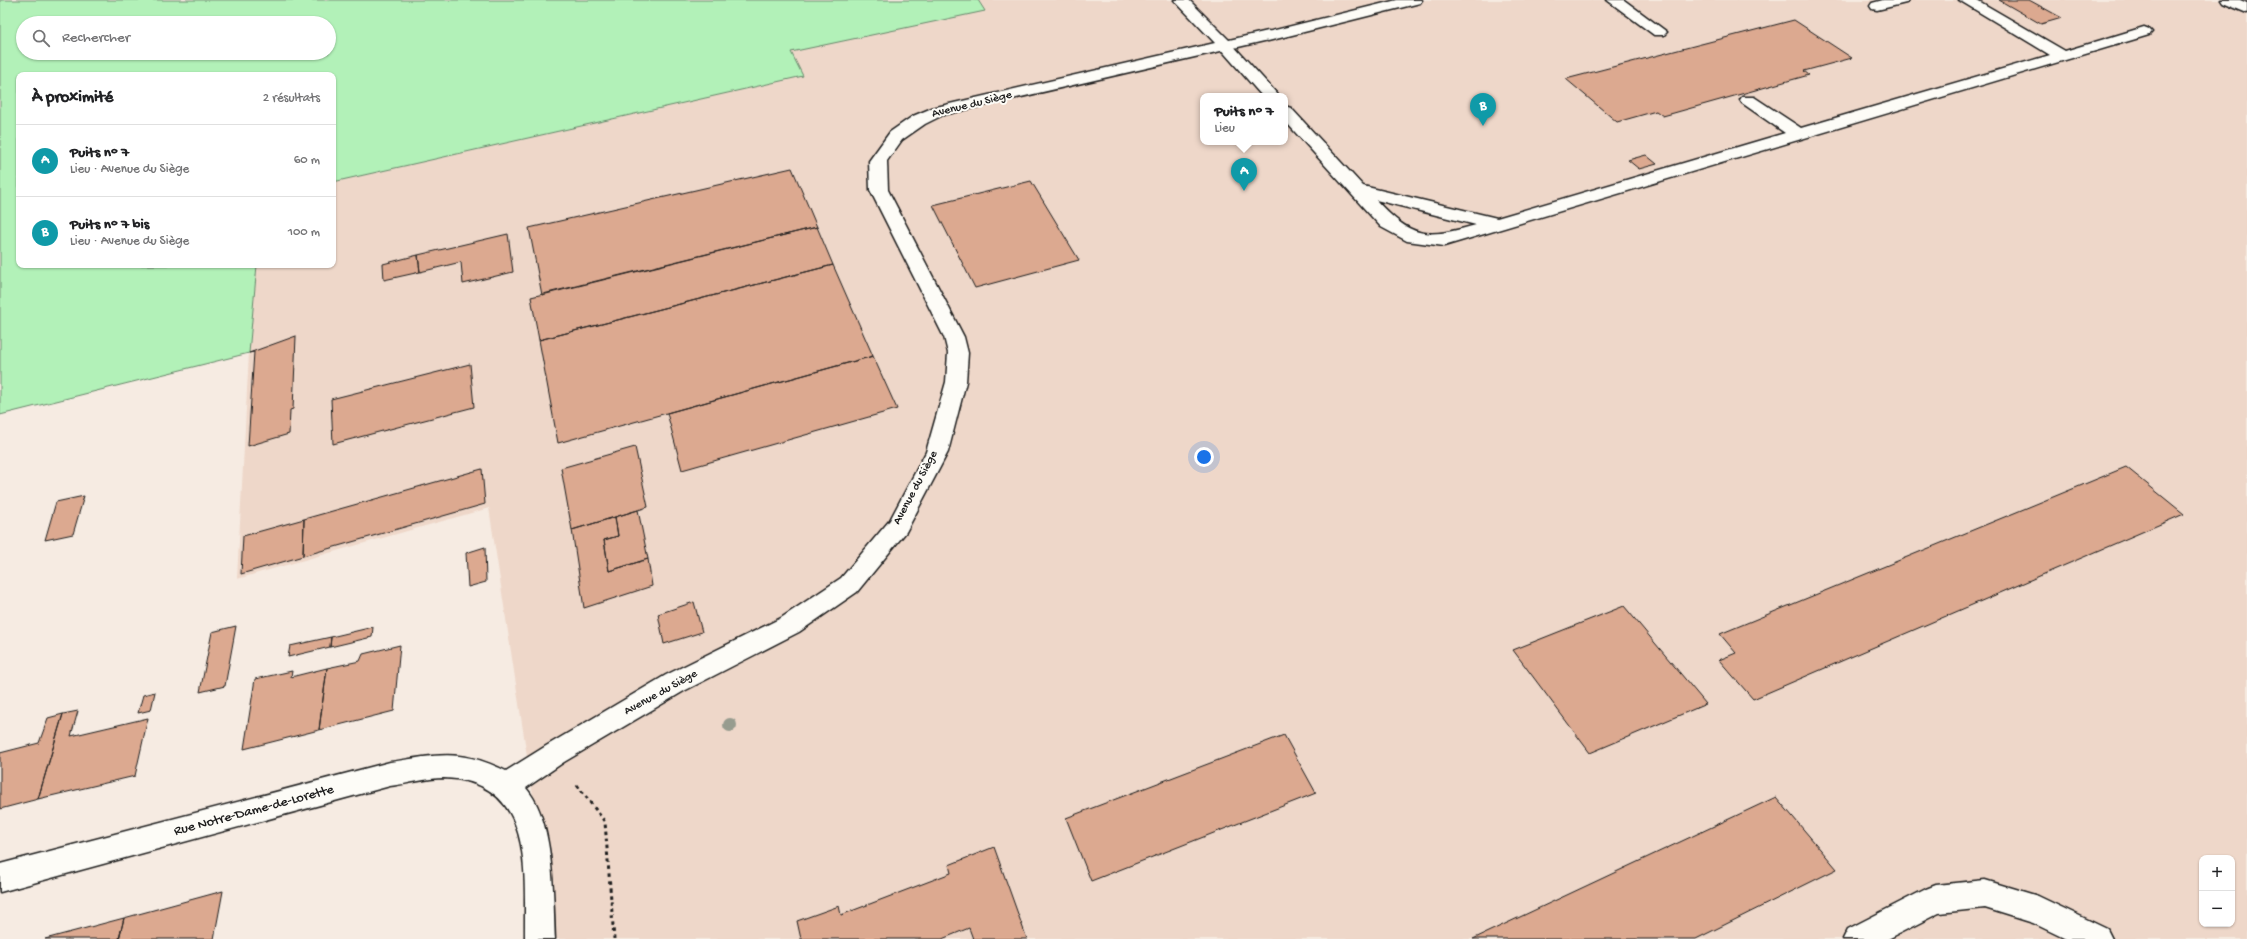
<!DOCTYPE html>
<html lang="fr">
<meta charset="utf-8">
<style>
body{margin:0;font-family:"Gochi Hand",sans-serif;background:#f6f6f6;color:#202124}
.controls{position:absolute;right:12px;bottom:12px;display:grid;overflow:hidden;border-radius:8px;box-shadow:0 1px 3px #0004}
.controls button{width:36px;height:36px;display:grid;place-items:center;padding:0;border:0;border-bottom:1px solid #e0e0e0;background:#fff;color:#202124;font:20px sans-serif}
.you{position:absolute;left:1204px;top:457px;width:14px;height:14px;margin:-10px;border:3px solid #fff;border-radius:50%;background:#1a73e8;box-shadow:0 0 0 6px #1a73e833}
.badge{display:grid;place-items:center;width:26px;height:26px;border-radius:50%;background:#2563eb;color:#fff;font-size:13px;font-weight:700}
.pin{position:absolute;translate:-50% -33px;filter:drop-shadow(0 1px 2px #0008)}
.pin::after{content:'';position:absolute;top:21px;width:14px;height:12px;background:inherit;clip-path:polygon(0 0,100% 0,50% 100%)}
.popup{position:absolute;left:1200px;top:93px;width:88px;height:52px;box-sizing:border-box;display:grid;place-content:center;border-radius:8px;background:#fff;filter:drop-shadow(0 1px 3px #0005);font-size:13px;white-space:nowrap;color:#757577}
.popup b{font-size:15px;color:#202124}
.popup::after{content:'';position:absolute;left:50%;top:100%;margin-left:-8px;border:8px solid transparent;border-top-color:#fff}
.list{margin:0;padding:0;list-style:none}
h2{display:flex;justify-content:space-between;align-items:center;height:52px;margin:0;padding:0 16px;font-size:17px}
h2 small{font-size:13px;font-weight:400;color:#757577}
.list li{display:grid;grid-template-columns:26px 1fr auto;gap:12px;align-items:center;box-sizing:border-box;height:72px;padding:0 16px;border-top:1px solid #e0e0e0}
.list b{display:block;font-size:15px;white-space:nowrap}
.list p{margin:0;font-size:13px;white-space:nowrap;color:#757577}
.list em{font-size:13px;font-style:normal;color:#757577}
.icon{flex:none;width:22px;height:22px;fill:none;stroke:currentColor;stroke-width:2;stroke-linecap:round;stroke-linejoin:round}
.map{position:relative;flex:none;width:2247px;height:939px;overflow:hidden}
.search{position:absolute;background:#fff;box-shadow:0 1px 3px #0004;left:16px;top:16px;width:320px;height:44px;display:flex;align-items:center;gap:10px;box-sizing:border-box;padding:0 14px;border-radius:22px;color:#757577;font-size:15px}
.panel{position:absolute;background:#fff;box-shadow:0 1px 3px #0004;left:16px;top:72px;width:320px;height:196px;border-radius:8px}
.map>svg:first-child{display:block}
</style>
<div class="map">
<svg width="2247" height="939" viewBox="0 0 2247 939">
<rect width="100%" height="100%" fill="#f6ebe2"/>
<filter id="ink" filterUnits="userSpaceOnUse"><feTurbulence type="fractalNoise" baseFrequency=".025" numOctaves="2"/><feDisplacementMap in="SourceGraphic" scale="8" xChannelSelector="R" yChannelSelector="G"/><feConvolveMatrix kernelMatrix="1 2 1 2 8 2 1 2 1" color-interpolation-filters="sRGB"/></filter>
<g filter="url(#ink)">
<path fill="#eed7c9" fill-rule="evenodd" d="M978 0H2247V939H555L489 508 237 579 249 353 257 265H333V182L803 76 790 52 984 11ZM1203 96H1285V142H1203ZM2202 858H2232V924H2202Z"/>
<path fill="#b2f1b8" stroke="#67866a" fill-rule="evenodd" d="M0 0H978L985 11 791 52 803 76 333 182V75H19V265H257L249 353 0 415ZM23 23H329V53H23Z"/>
<path fill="#dca990" stroke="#1c1c1c" d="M1999 0H2029L2062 18 2041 24Z
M1794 20 1852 58 1804 71 1809 75 1663 116 1656 111 1617 122 1566 79Z
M1646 155 1657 164 1639 169 1628 160Z
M792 168 817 227 542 295 529 228Z
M1031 181 1079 260 975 288 933 205Z
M817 227 833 265 539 340 531 297Z
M508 234 513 272 463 284 461 262 420 272 418 255Z
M418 255 420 272 384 280 383 264Z
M833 265 873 356 558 443 539 340Z
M296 336 293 409 290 410 289 434 248 446 254 352 249 353Z
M873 356 897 409 682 470 667 413Z
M470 364 474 407 333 444 331 399Z
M635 447 648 507 572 530 561 468Z
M2126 467 2184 514 1753 699 1719 660 1736 653 1720 634Z
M482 469 485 504 303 556 304 519Z
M84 496 73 534 45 540 56 502Z
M638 510 648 559 609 571 604 540 618 536 615 517Z
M615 517 618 536 604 540 609 571 648 559 652 586 584 608 572 530Z
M304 519 303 556 241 574 243 536Z
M485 547 486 582 468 587 466 553Z
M694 602 702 632 664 644 658 614Z
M1624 606 1706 704 1590 753 1513 650Z
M236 626 225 686 200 692 212 632Z
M373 627 372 637 330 647 331 637Z
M331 637 330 647 288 657 290 646Z
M400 645 394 711 319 730 327 668 360 661 363 654Z
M327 668 319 730 244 749 255 679 292 671 291 677Z
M155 692 151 710 138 713 143 695Z
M78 711 71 736 148 718 135 776 38 799 63 714Z
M63 714 38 799 0 809V753L39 743 48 718Z
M1284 735 1316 793 1091 881 1066 818Z
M1776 797 1837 869 1696 939H1473Z
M994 847 1027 939H973L969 928 942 939H801L797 921 839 906 841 915 951 873 949 865Z
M223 891 214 939H119L124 918Z
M124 918 119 939H45Z"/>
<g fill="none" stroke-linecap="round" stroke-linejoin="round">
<defs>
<path id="service" d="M1397 0H1422L1420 3 1268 41 1263 39 1260 36 1263 33Z
M1607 0H1624L1667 32 1664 35H1654Z
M1883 0H1908L1906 3 1877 10 1872 9 1870 6 1872 3Z
M1959 0H1977L2065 51 2144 27 2149 29 2152 32 2149 35 1444 246 1407 241 1381 227 1285 121V106L1291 108 1363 186 1497 218 1785 133 1742 103 1740 100 1742 97H1754L1801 128 2050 55ZM1376 200 1476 225C1426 239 1412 239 1376 200Z
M2221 0H2240L2247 3V13L2223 3Z
M1226 41 1231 43 1279 96H1262L1218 46 1221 43Z
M1985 880 2038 896 2107 929 2112 939H2066L2033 923 1985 908 1939 913 1888 939H1843L1848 929 1926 889 1936 885Z"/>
<path id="minor" d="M1174 0H1189L1229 40 1268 31 1273 33 1276 36 1273 39 943 115 925 124 902 140 887 161 888 190 964 337 968 353 966 382 948 452 906 532 857 592 799 632 684 691 564 762 526 788C555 821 553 897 555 939H525C524 872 536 781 444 778 426 778 408 784 390 786L0 892V864L390 762C439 755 459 748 506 771L546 746 666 675 781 618 841 578 890 520 926 452 946 382 948 353 944 337 870 190 869 161 890 132 913 116 932 108 1215 43Z"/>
</defs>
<use href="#service" stroke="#1c1c1c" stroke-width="3"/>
<use href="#minor" stroke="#1c1c1c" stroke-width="3"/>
<path stroke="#1c1c1c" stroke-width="3" stroke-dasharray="3.5 3.5" stroke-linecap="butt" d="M577 785 605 822 614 939"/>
<use href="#service" fill="#fdfcf7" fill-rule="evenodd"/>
<use href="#minor" fill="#fdfcf7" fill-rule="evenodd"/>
</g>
<circle fill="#979c8f" cx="730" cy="725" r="7"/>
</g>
<g text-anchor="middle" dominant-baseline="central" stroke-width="4" stroke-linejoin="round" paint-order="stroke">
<g font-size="12" fill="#1c1c1c" stroke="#fdfcf7">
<text transform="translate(972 105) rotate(-14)">Avenue du Siège</text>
<text transform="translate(916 488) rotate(-62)">Avenue du Siège</text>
<text transform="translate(661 693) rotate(-29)">Avenue du Siège</text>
</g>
<g font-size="14" fill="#1c1c1c" stroke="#fdfcf7">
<text transform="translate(254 811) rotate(-15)">Rue Notre-Dame-de-Lorette</text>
</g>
</g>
</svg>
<div class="controls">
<button>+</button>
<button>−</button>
</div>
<div class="you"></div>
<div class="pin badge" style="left:1244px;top:191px;background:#0f9aa8">A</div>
<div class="popup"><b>Puits n° 7</b>Lieu</div>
<div class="pin badge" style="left:1483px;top:126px;background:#0f9aa8">B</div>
<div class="search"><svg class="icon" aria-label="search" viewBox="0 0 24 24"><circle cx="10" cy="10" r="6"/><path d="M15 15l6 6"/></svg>Rechercher</div>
<section class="panel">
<h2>À proximité<small>2 résultats</small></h2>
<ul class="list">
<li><span class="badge" style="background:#0f9aa8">A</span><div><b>Puits n° 7</b><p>Lieu · Avenue du Siège</p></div><em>60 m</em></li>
<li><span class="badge" style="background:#0f9aa8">B</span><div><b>Puits n° 7 bis</b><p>Lieu · Avenue du Siège</p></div><em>100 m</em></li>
</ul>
</section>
</div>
